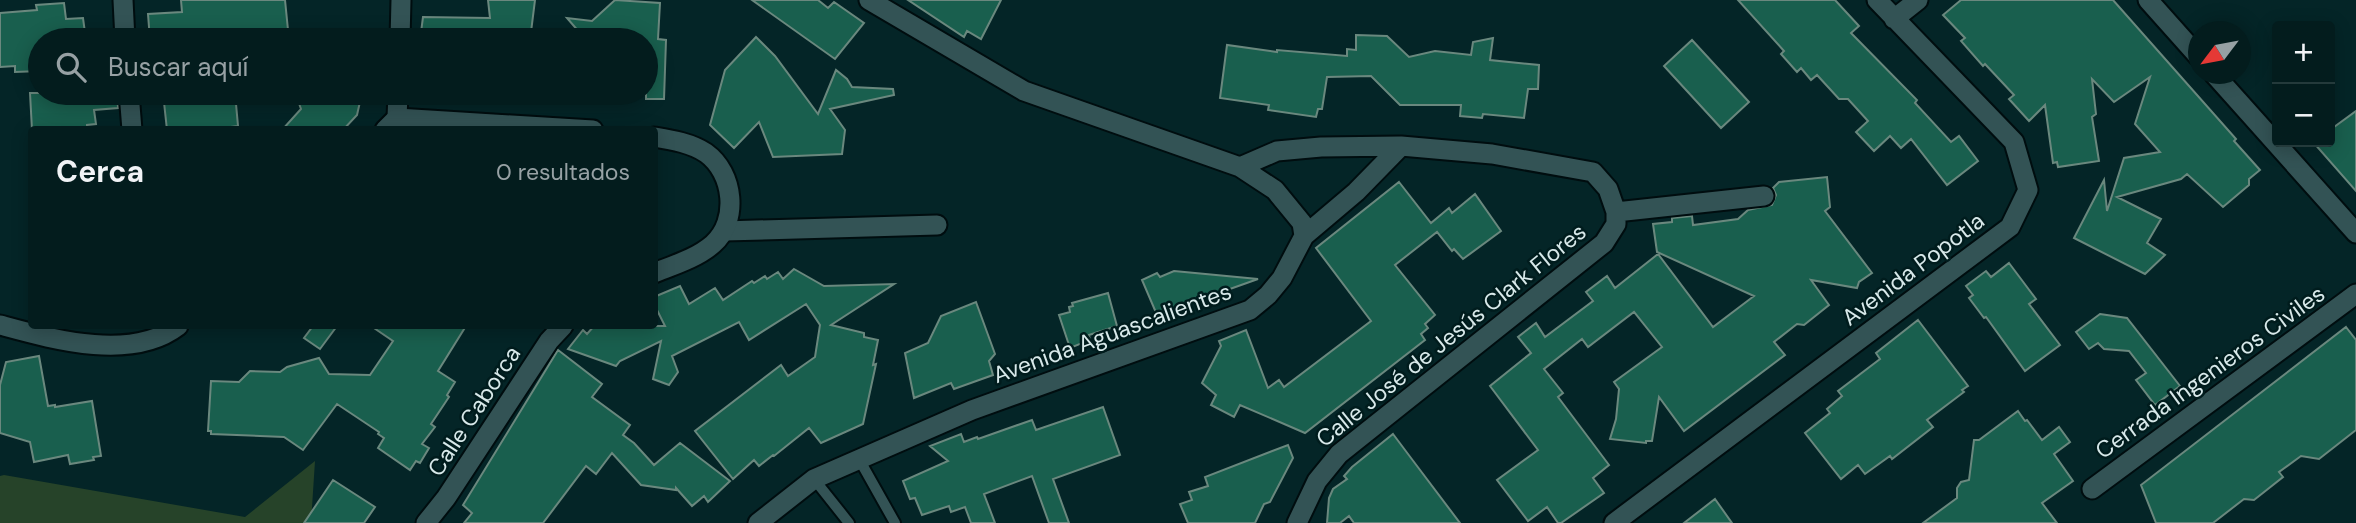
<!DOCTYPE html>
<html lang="es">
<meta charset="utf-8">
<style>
body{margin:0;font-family:"DM Sans",sans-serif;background:#11292a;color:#f1f3f6}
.controls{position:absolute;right:21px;top:21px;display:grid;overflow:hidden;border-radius:7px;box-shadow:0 4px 18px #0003}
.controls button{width:63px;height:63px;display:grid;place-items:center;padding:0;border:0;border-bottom:2px solid #243a3b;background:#031c1d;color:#f1f3f6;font:35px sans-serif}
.compass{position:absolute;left:2188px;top:21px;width:63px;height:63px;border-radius:50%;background:#031c1d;box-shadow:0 4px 18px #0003;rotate:238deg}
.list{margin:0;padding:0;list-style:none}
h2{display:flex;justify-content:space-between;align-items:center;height:91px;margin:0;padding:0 28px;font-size:30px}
h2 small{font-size:23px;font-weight:400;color:#97a1a4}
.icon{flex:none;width:38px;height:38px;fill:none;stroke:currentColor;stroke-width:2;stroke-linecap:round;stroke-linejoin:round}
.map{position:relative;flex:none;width:2356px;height:523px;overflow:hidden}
.search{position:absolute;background:#031c1d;box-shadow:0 4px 18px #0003;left:28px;top:28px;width:630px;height:77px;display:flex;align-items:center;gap:18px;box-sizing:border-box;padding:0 24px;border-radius:38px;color:#97a1a4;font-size:26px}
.panel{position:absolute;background:#031c1d;box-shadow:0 4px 18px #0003;left:28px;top:126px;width:630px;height:203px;border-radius:7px}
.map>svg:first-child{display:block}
</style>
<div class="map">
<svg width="2356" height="523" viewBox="0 0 2356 523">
<rect width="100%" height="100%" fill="#042527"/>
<path fill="#264329" d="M315 461 311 523H0V476L4 475 245 517Z"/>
<path fill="#195f4e" stroke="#6a887e" stroke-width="2" d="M181 0H285L289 40H150L148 14 182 12Z
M488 0H535L530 40H420L423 17 490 18Z
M615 0 660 3 658 39 666 40 664 99H646V40H586L567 18 592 21Z
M752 0H818L828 8 834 2 864 23 835 59Z
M908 0H1001L981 39 967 31 964 37Z
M1738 0H1835L1859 26 1851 33 1917 100 1915 103 1951 142 1959 136 1978 161 1947 185 1911 139 1901 148 1890 136 1874 151 1856 132 1868 121 1848 99H1839L1817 75 1811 80 1801 68 1797 72 1781 54 1784 51Z
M1961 0H2113L2236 139 2234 141 2260 170 2249 179V185L2223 207 2187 174 2181 179 2117 197 2161 219 2147 243 2165 255 2145 274 2074 238 2104 180 2107 211 2124 158 2160 152 2135 124 2150 77 2114 102 2092 79 2096 114 2092 117 2099 161 2058 167 2057 162 2053 163 2045 105 2029 121 2009 99 2014 95 1985 64 1983 66 1961 41 1965 38 1943 15Z
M64 3 66 19 83 18 86 40H40V71L15 72V66L0 67V13L37 10 36 5Z
M1356 35 1387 36 1409 57 1435 51 1471 55 1473 42 1493 38 1490 60 1539 65 1538 89H1528L1524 118 1483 114 1482 118 1460 116 1461 105H1400L1371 76 1327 77 1322 109H1318L1316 117 1268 110 1269 105 1220 98 1227 45 1277 52V50L1347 56V49L1356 50Z
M756 37 775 56 818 114 836 70 847 79 852 87 893 89 894 95 830 109 845 130 842 154 773 157 759 122 734 148 710 125 725 70Z
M1692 40 1749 102 1721 128 1664 66Z
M30 93H117L118 108 94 110 96 124 87 125V130H32Z
M163 93H235L238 126 208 130H167Z
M319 93H362L357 115 343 130H282L301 109 296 95Z
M2356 111V191L2313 142H2330V130Z
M1827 177 1830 207 1825 211 1872 273 1859 282 1857 288 1811 280 1829 305 1804 325 1797 324 1774 342 1785 355 1684 431 1659 397 1652 441H1646V443L1610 439 1616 419 1619 389 1614 382 1662 347 1634 312 1588 347 1582 339 1544 369 1563 393 1558 397 1609 465 1593 478 1604 493 1561 523H1558L1547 507 1528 521 1497 480 1538 450 1490 386 1531 353 1518 337 1536 323 1545 337 1593 301 1586 292 1607 276 1615 288 1658 254 1713 327 1754 296 1657 252 1653 224 1672 222V218L1692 216 1693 225 1738 219 1748 210 1772 205 1776 195 1773 188 1779 182Z
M1399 182 1431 223 1449 208 1452 213 1475 194 1501 231 1463 259 1454 249 1452 251 1437 232 1395 265 1435 315 1425 324 1428 328 1421 334 1425 340 1305 433 1240 405 1234 417 1211 405 1216 395 1202 383 1221 346 1219 341 1246 330 1268 388 1279 380 1284 387 1371 321 1316 248Z
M2009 263 2036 299 2029 304 2060 345 2025 371 1986 317 1984 318 1969 298 1973 295 1966 286 1986 271 1991 277Z
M794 269 824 286 894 284 831 325 864 333V337L878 340 873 365 876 364 863 424 821 443 809 428 774 456 773 455 759 466 754 460 733 479 695 431 781 365 788 376 815 357 820 325 806 304 749 340 739 322 672 356 678 372 669 385 653 379 661 341 620 361 616 366 568 349 583 330 587 334 594 326H665L654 304V297L680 286 689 304 715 288 723 300 752 281 754 283 765 276 767 279 778 272 783 279Z
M1174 271 1258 279 1157 315 1142 280 1157 273 1160 277Z
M1108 293 1117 326 1089 335 1090 340 1070 348 1059 315 1070 312 1069 307 1073 306 1072 303Z
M976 302 995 354 989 361 993 375 954 389 951 383 914 398 905 353 928 343 941 316Z
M2100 314 2127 318 2180 386 2155 405 2136 380 2146 373 2129 351 2104 349 2098 343 2089 349 2076 332Z
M1918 320 1968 386 1962 390 1964 392 1927 420 1933 427 1892 459 1890 456 1865 474 1858 465 1841 479 1805 433 1830 413 1827 409 1842 396 1838 391 1880 359 1876 353Z
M313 326H337L320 349 304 338Z
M371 326H466L438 371 455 382 447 395 449 397 431 424 435 427 422 444 429 448 420 463 416 461 410 470 378 448 384 438 378 434 379 432 337 404 303 450 284 437 211 434V431H208L211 381 239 382 250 371 280 372 287 367 319 358 329 374 370 375 393 341Z
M2346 327 2356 340V430L2319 459 2301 456 2279 472 2283 477 2254 500 2244 499 2213 523H2156L2141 485Z
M558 350 602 384 592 397 630 425 623 435 634 443 654 465 680 443 730 481 708 502 704 496 692 506 676 488V490L641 485 612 453 596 474 586 466 543 523H464L472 513 463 505Z
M39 356 48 406 55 405V407L92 401 101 456 93 457 94 460 70 464 68 455 34 462 30 442 0 433V385L6 362Z
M1103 407 1120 455 1053 479 1069 523H1049L1032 476 984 494 995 523H971L965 507 951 512 949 506 922 515 915 498 910 499 903 481 948 461 930 446 961 434 964 442 977 437 978 439 1032 420 1036 430Z
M2018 411 2025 421 2027 420 2042 440 2059 427 2070 442 2054 454 2073 481 2042 503 2057 523H1923L1957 498V488L1961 482 1969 480 1974 440H1979Z
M1393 434 1411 458 1460 523H1354L1349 516 1340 523H1327L1329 498 1333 489 1347 479 1344 476 1352 467Z
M1288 445 1293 458 1270 502 1264 504 1255 523H1188L1180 504 1192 500 1189 492 1208 486 1205 477Z
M333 480 375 507 364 523H304Z
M1715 499 1732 523H1684Z"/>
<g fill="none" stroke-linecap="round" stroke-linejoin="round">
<defs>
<path id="service" d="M859 459 895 523
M814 479 849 523"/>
<path id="minor" d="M123 0 125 40
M1894 19 1918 0
M400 40 401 0
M129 93 132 130
M397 118 398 93
M1240 167 1277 151 1321 147 1401 146 1492 154 1593 172 1608 189 1616 212V224L1604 243 1339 454 1317 481 1297 523
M1616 212 1764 196
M724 231 937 225
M1304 236 1356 192 1401 146
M758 523 814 479 972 410 1250 310 1268 295 1282 278 1304 236 1302 223 1275 190 1240 167 1024 91 869 0
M1614 523 2010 227 2028 190 2014 142 1877 0"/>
<path id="tertiary" d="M2148 0 2198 56
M2214 74 2356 233
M385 130 397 118 593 130
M654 137C672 140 691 143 706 153 734 173 739 221 713 244 697 258 674 265 654 273
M0 325C52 339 131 362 178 326
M2092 489 2356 294
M426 523 446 498 549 341 563 326"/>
</defs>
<use href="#service" stroke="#000d0f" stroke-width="14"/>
<use href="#minor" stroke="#000d0f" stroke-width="23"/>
<use href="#tertiary" stroke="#000d0f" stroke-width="23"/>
<use href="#service" stroke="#335355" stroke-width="10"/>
<use href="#minor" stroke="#335355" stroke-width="19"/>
<use href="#tertiary" stroke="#335355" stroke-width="19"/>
</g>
<g text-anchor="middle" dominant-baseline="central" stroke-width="5" stroke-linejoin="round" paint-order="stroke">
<g font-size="23" fill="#d8e9ea" stroke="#001c1d">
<text transform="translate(1913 269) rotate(-37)">Avenida Popotla</text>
<text transform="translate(1112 333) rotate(-20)">Avenida Aguascalientes</text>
<text transform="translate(1451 335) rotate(-39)">Calle José de Jesús Clark Flores</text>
<text transform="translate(2210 372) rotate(-36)">Cerrada Ingenieros Civiles</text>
<text transform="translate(474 411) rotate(-57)">Calle Caborca</text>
</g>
</g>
</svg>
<div class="controls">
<button>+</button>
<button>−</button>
</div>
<svg class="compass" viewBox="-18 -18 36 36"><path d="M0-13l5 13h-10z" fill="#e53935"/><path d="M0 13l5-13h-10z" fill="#97a1a4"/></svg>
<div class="search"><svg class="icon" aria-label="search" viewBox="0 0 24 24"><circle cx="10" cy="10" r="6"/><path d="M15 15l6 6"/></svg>Buscar aquí</div>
<section class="panel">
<h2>Cerca<small>0 resultados</small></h2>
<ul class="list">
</ul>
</section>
</div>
